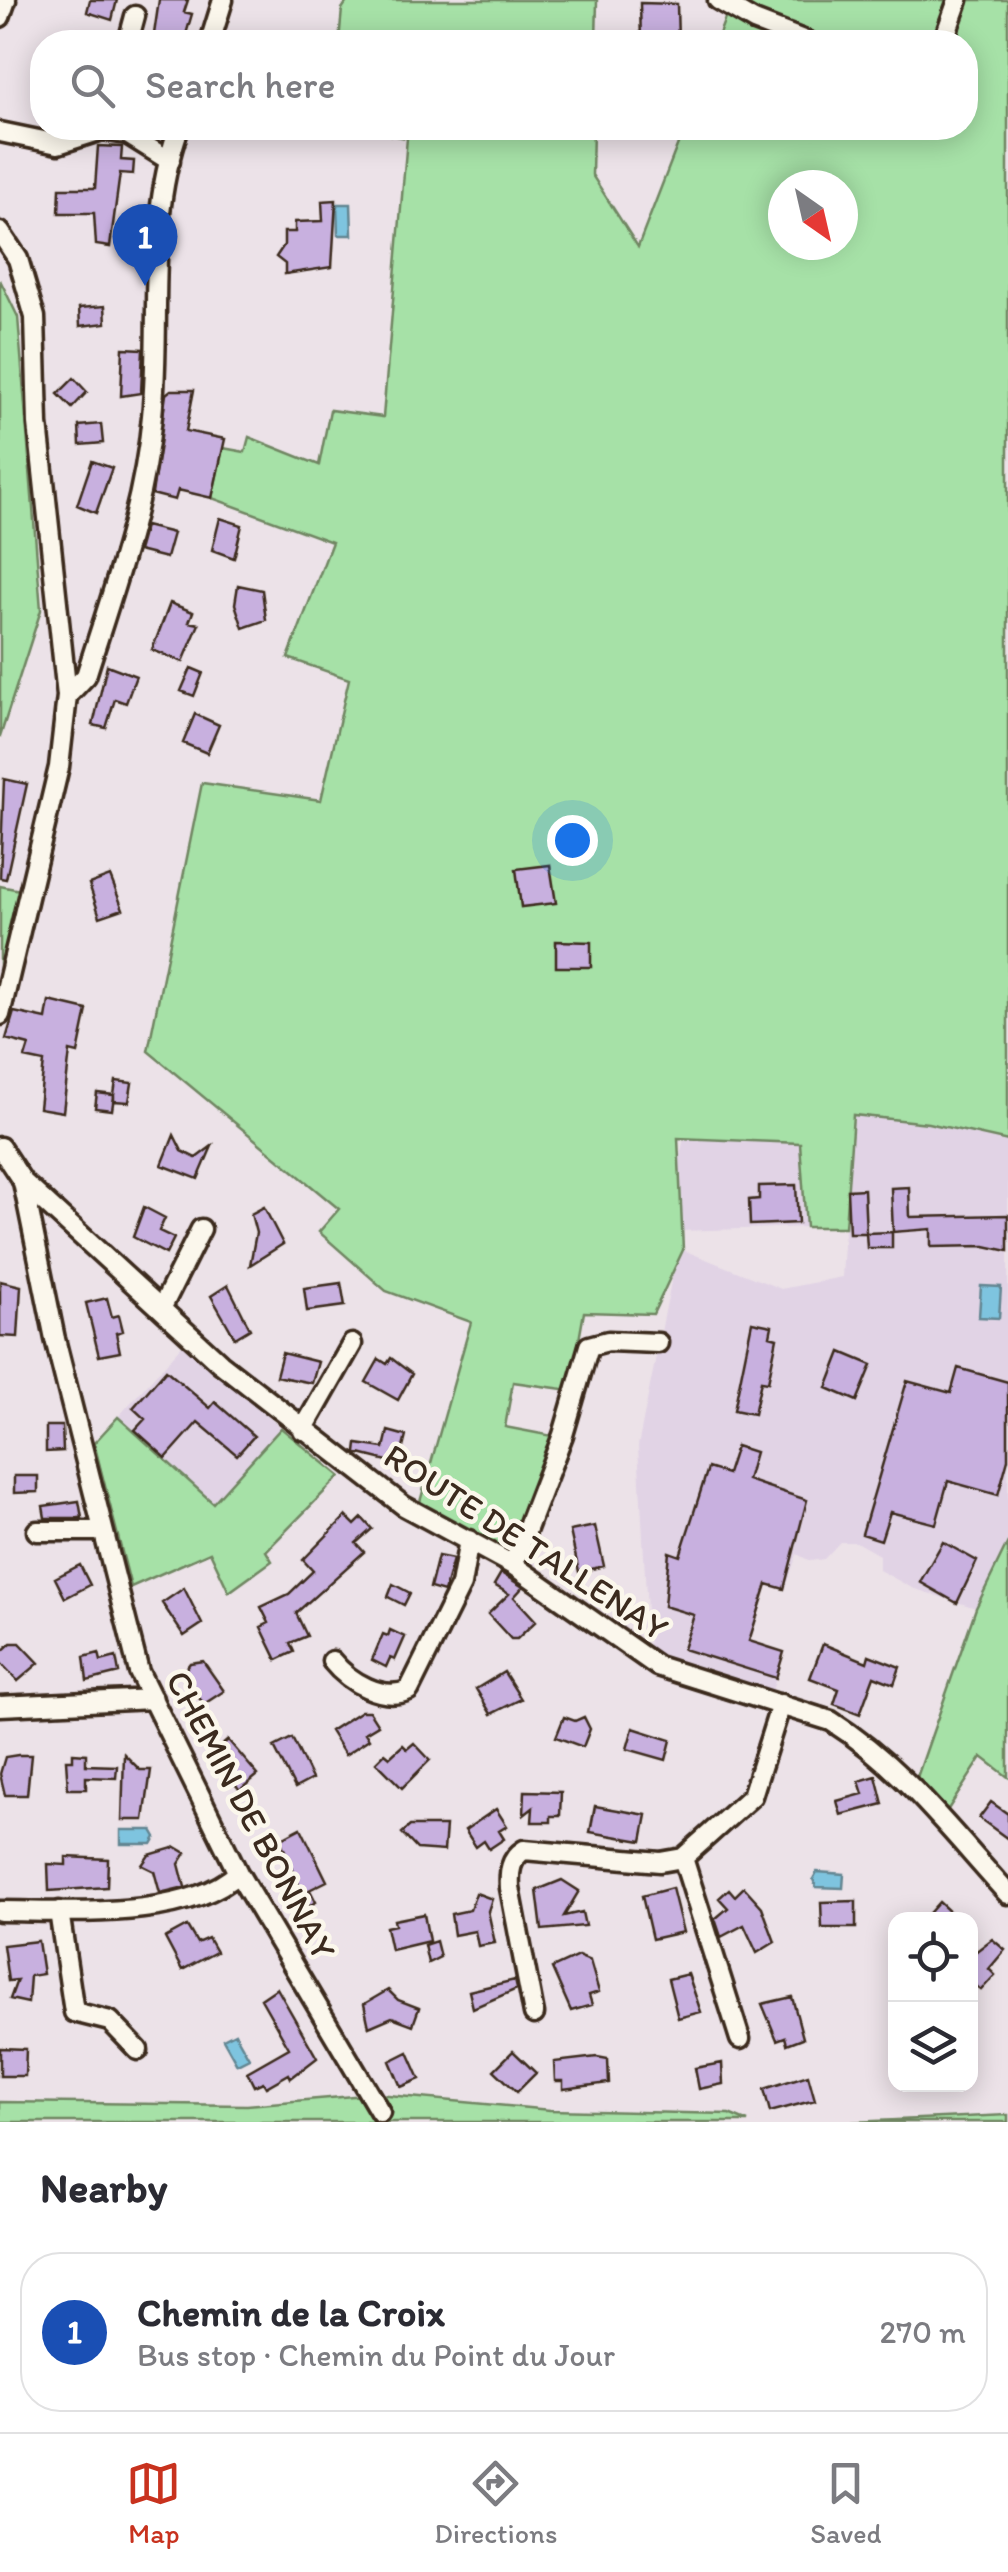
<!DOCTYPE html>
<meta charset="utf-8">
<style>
body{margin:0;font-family:Itim,sans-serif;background:#f7f7f7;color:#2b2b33}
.controls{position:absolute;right:30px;bottom:30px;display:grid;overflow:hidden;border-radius:20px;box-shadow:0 5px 25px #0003}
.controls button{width:90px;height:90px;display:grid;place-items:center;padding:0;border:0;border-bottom:2px solid #e1e1e2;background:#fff;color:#2b2b33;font:50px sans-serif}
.compass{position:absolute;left:768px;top:170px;width:90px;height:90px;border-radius:50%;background:#fff;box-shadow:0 5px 25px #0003;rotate:146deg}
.you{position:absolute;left:572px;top:840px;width:35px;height:35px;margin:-25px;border:8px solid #fff;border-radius:50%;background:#1a73e8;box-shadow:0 0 0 15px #1a73e833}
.badge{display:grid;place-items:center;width:65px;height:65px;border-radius:50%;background:#c8321e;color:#fff;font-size:32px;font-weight:700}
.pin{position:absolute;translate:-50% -82px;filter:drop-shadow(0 2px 5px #0008)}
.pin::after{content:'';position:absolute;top:52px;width:35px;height:30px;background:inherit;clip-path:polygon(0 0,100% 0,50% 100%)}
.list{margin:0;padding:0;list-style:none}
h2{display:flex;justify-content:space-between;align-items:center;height:130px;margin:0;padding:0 40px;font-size:42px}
h2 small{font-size:32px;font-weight:400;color:#7c7c81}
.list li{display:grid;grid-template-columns:65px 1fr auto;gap:30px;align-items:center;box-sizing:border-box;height:160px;margin:0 20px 20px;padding:0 20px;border:2px solid #e1e1e2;border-radius:40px}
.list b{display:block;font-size:38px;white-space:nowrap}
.list p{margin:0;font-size:32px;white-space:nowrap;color:#7c7c81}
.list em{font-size:32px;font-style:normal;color:#7c7c81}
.icon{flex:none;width:55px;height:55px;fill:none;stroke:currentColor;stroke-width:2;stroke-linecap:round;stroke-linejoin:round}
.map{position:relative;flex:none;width:1008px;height:2122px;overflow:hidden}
.search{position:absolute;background:#fff;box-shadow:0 5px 25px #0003;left:30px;right:30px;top:30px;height:110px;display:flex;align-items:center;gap:25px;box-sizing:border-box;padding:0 35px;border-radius:40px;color:#7c7c81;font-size:38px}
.sheet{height:310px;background:#fff}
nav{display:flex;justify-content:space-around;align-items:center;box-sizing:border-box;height:140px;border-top:2px solid #e1e1e2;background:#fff;font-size:28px;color:#7c7c81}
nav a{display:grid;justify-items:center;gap:5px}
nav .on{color:#c8321e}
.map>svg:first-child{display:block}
</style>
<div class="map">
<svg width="1008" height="2122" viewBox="0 0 1008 2122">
<rect width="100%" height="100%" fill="#ece2e8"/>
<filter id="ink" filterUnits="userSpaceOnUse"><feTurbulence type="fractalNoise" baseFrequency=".01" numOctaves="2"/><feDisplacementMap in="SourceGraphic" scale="20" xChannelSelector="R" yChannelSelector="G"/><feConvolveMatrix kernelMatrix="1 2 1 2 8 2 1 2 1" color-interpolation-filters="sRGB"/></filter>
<g filter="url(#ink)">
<path fill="#e1d3e5" d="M852 1114 928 1123 1008 1141V1542L976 1608 912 1588 879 1570V1555L856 1542H840L824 1559 810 1561 797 1554 785 1590 767 1585 750 1641 784 1652 771 1694 670 1664 649 1649 638 1446 674 1267 683 1250 781 1289 842 1277Z
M684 1138 800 1143 806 1227 679 1231 677 1169Z
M184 1343 281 1428 213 1503 118 1417Z"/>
<path fill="#a6e1a7" stroke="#708662" stroke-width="2.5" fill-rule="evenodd" d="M348 0H597L596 42H339L342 9Z
M732 0H1008V1141L928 1123 853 1115 845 1227H806L800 1143 678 1138 683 1250 653 1314 584 1312 570 1390 513 1382 505 1427 552 1436 510 1551 418 1509 471 1322 386 1291 319 1232 339 1209 148 1051 202 783 321 800 349 679 288 658 332 542 212 498 223 448 245 452 249 437 319 465 330 410 383 417 407 138 352 128H593L592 175 638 247 684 128H966V42H716ZM783 185H843V245H783Z
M0 280 18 317 41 610 0 737Z
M0 886 20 890 0 985Z
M118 1417 213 1503 281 1428 340 1476 266 1551 272 1561 229 1592 210 1552 131 1587 94 1443Z
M1008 1542V1777L982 1757 945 1814 915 1783 976 1608Z
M377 2094 550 2110 729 2114 748 2122H0V2102L247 2105Z
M1008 2115V2122H852Z"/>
<path fill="#7ec4df" stroke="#638692" stroke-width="2.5" d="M337 204H351L352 235H338Z
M981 1286 1001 1287 999 1318 979 1317Z
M121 1830H152L156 1837 152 1844H121Z
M817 1872 844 1874 843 1888 816 1887 813 1879Z
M235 2033 249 2058 237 2064 223 2039Z"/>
<path fill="#c8b0df" stroke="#3b2a1e" stroke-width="2.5" d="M90 0H117L112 20 87 12Z
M159 0H188L184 12 192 14 184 41 154 34Z
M640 3 677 4 678 42H641Z
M98 146 122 147 121 160 134 161 133 174 120 173 110 247 96 245 94 213H59L60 188H95Z
M336 200 332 267 285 274V264L276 257 284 245V232H295V222L323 221 322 201Z
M105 306 106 323 80 326 79 308Z
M123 348 143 349 141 393 121 396Z
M74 378 87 392 72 408 58 394Z
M171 390H194L186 431 225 439 212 498 178 490 175 500 152 494 166 394Z
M101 424 103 443 80 445 79 426Z
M92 461 112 468 96 513 77 505Z
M220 518 242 525 234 558 212 550Z
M145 526 173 533 166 558 138 551Z
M238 585 262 590 266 620 243 628 235 604Z
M170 603 193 612 189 622 199 624 183 662 152 650Z
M107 665 136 676 126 703 115 699 106 728 93 725Z
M191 668 203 673 194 696 181 691Z
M195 714 219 725 207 753 183 743Z
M4 779 27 784 6 879 0 878Z
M550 865 556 903 521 907 516 869Z
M110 876 123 909 100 917 89 884Z
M556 941 591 942V967H556Z
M49 1001 87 1010 78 1053 70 1051 63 1112 39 1108 44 1062 25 1058 29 1045 6 1039 14 1012 46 1019Z
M116 1081 132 1083 129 1102 114 1101V1096L112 1110 95 1108 97 1093 114 1095Z
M174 1135 182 1151 196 1158 212 1146 198 1179 162 1165Z
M796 1185 798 1223 750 1225 749 1200 759 1199V1186Z
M909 1187 910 1217 1008 1215V1251L985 1246 931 1247V1229L893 1232 891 1188Z
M864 1189 866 1233H849L847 1190Z
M144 1207 165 1218 159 1231 174 1238 166 1254 133 1237Z
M264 1207 283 1244 250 1265 256 1233 251 1214Z
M892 1232V1248H867L866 1233Z
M0 1281 21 1286 18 1337 0 1336Z
M341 1283 345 1306 307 1311 304 1288Z
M228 1285 250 1329 235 1338 211 1296Z
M107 1298 112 1317 119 1315 123 1331 116 1333 120 1352 99 1356 86 1303Z
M752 1322 772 1326 770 1336 777 1338 768 1382 761 1381 754 1414 734 1410Z
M841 1352 872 1365 857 1401 827 1388Z
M282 1353 318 1362 312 1383 276 1376Z
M391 1358 412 1374 398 1400 366 1382 379 1359 387 1364Z
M958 1368 1008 1382V1459L998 1495 948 1481 936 1524 890 1512 881 1540 862 1534 907 1381 951 1393Z
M166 1370 210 1408 215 1402 254 1436 237 1455 198 1422 166 1458 135 1430 145 1419 133 1408Z
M46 1426H62L63 1451 46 1452Z
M388 1431 406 1436 399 1464 356 1453 357 1444 384 1448Z
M736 1446 755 1452 747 1480 807 1500 784 1589 767 1584 749 1641 784 1652 776 1678 683 1649 694 1615 664 1606 669 1552 680 1556 708 1468 727 1474Z
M14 1476H38V1492L14 1493Z
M79 1501 82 1518H45L43 1506Z
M346 1516 355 1525 362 1518 372 1529 356 1543 364 1552 296 1613 307 1636 290 1643 294 1652 277 1660 261 1627 269 1623 261 1607 289 1594 313 1571 303 1560Z
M595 1526 604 1566 579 1572 570 1531Z
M943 1542 977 1561 957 1603 920 1582Z
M438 1556 453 1559 444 1592 430 1588Z
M80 1565 90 1585 65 1598 55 1578Z
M501 1573 523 1587 514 1597 536 1621 517 1639H511L488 1614 509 1594 494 1585Z
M393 1584 410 1593 404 1605 388 1597Z
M184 1588 202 1624 184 1636 162 1603Z
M390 1630 405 1637 395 1660 390 1658 386 1667 372 1660 383 1634 388 1636Z
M11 1643H20L39 1663 18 1681 0 1662V1653Z
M823 1644 867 1662 869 1655 900 1667 894 1684 874 1676 860 1714 834 1704 839 1689 810 1678Z
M99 1653 101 1661 116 1657 119 1673 87 1681 84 1657Z
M203 1661 224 1691 204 1704 181 1675 190 1663Z
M504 1672 521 1699 491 1714 476 1689Z
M361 1711H369L378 1725 365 1733 369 1739 345 1755 330 1731Z
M564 1717 575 1721 584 1717 590 1729 583 1747 556 1737Z
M633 1728 671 1740 666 1760 627 1749Z
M292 1738 312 1779 295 1788 274 1747Z
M228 1740 258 1775 240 1790 211 1755Z
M414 1743 430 1760 402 1788 376 1762 385 1753 390 1757 403 1745 407 1749Z
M73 1753 86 1754V1765L117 1766 116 1778 86 1777V1789H68L66 1760H73Z
M124 1754 140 1770H151L144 1820H122Z
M18 1755H31L27 1795H5L0 1774 5 1757Z
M876 1776 883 1804 841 1815 837 1801 863 1794 859 1781Z
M525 1791 561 1792 560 1816H551V1822H532L533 1808 524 1815Z
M991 1802 1008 1814V1839L979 1818Z
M595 1806 647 1815 642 1841 590 1832Z
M496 1809 507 1826 499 1831 504 1839 489 1849 484 1841 476 1847 465 1830Z
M410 1826H446L444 1851 417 1849 402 1833Z
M301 1828 327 1881 303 1893 310 1890 316 1902 290 1915 284 1902 303 1894 280 1839Z
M176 1847 186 1853 179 1864 185 1887 160 1893 154 1871 142 1865 149 1855Z
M66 1857 108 1859 107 1887 49 1891 48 1864 66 1865Z
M562 1880 579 1891 564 1916 582 1912 585 1926 542 1930 537 1890Z
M744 1887 762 1907 775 1942 757 1953 744 1925 721 1937 715 1919 728 1908 719 1898 729 1889 735 1896Z
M672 1888 683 1932 652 1939 642 1896Z
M476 1893 492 1899 488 1911 495 1943 478 1946 475 1931 454 1935 451 1914 470 1910Z
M856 1901V1928H822L821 1902Z
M939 1902 951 1913 945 1920H923Z
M424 1914 429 1941 391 1950 386 1927 395 1925 394 1920Z
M187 1926 197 1943 208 1938 216 1952 182 1970 165 1938Z
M992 1939 1005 1950 989 1969 995 1975 981 1990 970 1981V1956Z
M38 1941 43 1974 30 1976 28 2003 10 1999 17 1980 8 1981 3 1945Z
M436 1941 440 1957 428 1963 424 1945Z
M578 1956 590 1961 599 1992 589 1995 592 2005 571 2011 552 1968Z
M688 1974 701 2012 678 2018 668 1979Z
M515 1980 517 1989 473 2008 469 1991Z
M277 1988 317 2058 291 2078 289 2074 266 2087 263 2082 254 2086 247 2072 289 2048 261 1999Z
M388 1990 398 2000 419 2008 413 2025 392 2017 369 2027 364 2004Z
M792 1997 803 2038 787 2044 785 2037 777 2040 762 2004Z
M0 2048 26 2049 25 2076H0Z
M513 2051 536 2073 517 2092 494 2070Z
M408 2052 420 2079 401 2087 390 2061Z
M597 2057 608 2059 609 2083 563 2089V2081H555L554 2062Z
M722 2063 723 2084 699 2089 695 2068Z
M808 2075 815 2100 770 2112 764 2089Z"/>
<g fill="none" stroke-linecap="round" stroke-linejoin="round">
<defs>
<path id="minor" d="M718 0 754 21 808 42
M0 17 6 0
M128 42 135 16
M210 42 223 0
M943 42 958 0
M0 132 58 144 102 130 127 134 170 161
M0 232 18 259 35 317 38 424 67 696 59 767 0 1015
M67 696 86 676C113 590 144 506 152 416 162 320 145 221 179 128
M0 1147 23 1182 220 1363 404 1506 513 1565 657 1666 831 1721C902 1766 952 1833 1008 1894
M23 1182 55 1339 139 1672 238 1873 380 2112
M162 1307 201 1229
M303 1430 352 1344
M37 1531H103
M513 1565 563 1435 589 1346 608 1341 658 1343
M332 1661C349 1682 383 1702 409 1690L461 1585 469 1540
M0 1706 153 1699
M683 1858 740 2039
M683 1858 752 1796 781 1704
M0 1911C68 1911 185 1921 238 1873
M59 1911 74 2012 110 2021 138 2050
M534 2014 510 1888C509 1872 510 1859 524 1850L660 1862 683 1858"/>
</defs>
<use href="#minor" stroke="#3b2a1e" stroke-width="25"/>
<use href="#minor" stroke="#fbf7ec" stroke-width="18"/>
</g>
</g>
<g text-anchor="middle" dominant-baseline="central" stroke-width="9" stroke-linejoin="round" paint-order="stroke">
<g font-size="35" fill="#3b2a1e" stroke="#fbf7ec">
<text transform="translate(526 1542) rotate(33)">ROUTE DE TALLENAY</text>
<text transform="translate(251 1815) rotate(62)">CHEMIN DE BONNAY</text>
</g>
</g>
</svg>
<div class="controls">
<button><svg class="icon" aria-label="locate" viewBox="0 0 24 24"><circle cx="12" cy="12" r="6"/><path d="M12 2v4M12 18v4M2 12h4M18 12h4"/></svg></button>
<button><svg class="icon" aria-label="layers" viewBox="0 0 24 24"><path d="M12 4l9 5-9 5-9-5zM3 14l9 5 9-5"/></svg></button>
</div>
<svg class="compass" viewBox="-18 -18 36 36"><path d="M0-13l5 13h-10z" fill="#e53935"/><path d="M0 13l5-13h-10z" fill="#7c7c81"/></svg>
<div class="you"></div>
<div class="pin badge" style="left:145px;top:286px;background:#1a4fb4">1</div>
<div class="search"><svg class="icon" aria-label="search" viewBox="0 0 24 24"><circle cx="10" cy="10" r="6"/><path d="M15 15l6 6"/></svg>Search here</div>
</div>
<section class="sheet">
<h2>Nearby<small></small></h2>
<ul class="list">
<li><span class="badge" style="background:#1a4fb4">1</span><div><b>Chemin de la Croix</b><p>Bus stop · Chemin du Point du Jour</p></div><em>270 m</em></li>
</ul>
</section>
<nav>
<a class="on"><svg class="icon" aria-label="map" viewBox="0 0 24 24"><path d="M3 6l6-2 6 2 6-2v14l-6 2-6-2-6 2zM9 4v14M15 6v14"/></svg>Map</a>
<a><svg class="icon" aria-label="directions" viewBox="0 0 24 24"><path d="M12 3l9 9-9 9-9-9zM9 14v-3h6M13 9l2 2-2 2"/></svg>Directions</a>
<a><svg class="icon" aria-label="saved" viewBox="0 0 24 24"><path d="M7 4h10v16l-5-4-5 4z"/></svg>Saved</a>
</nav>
